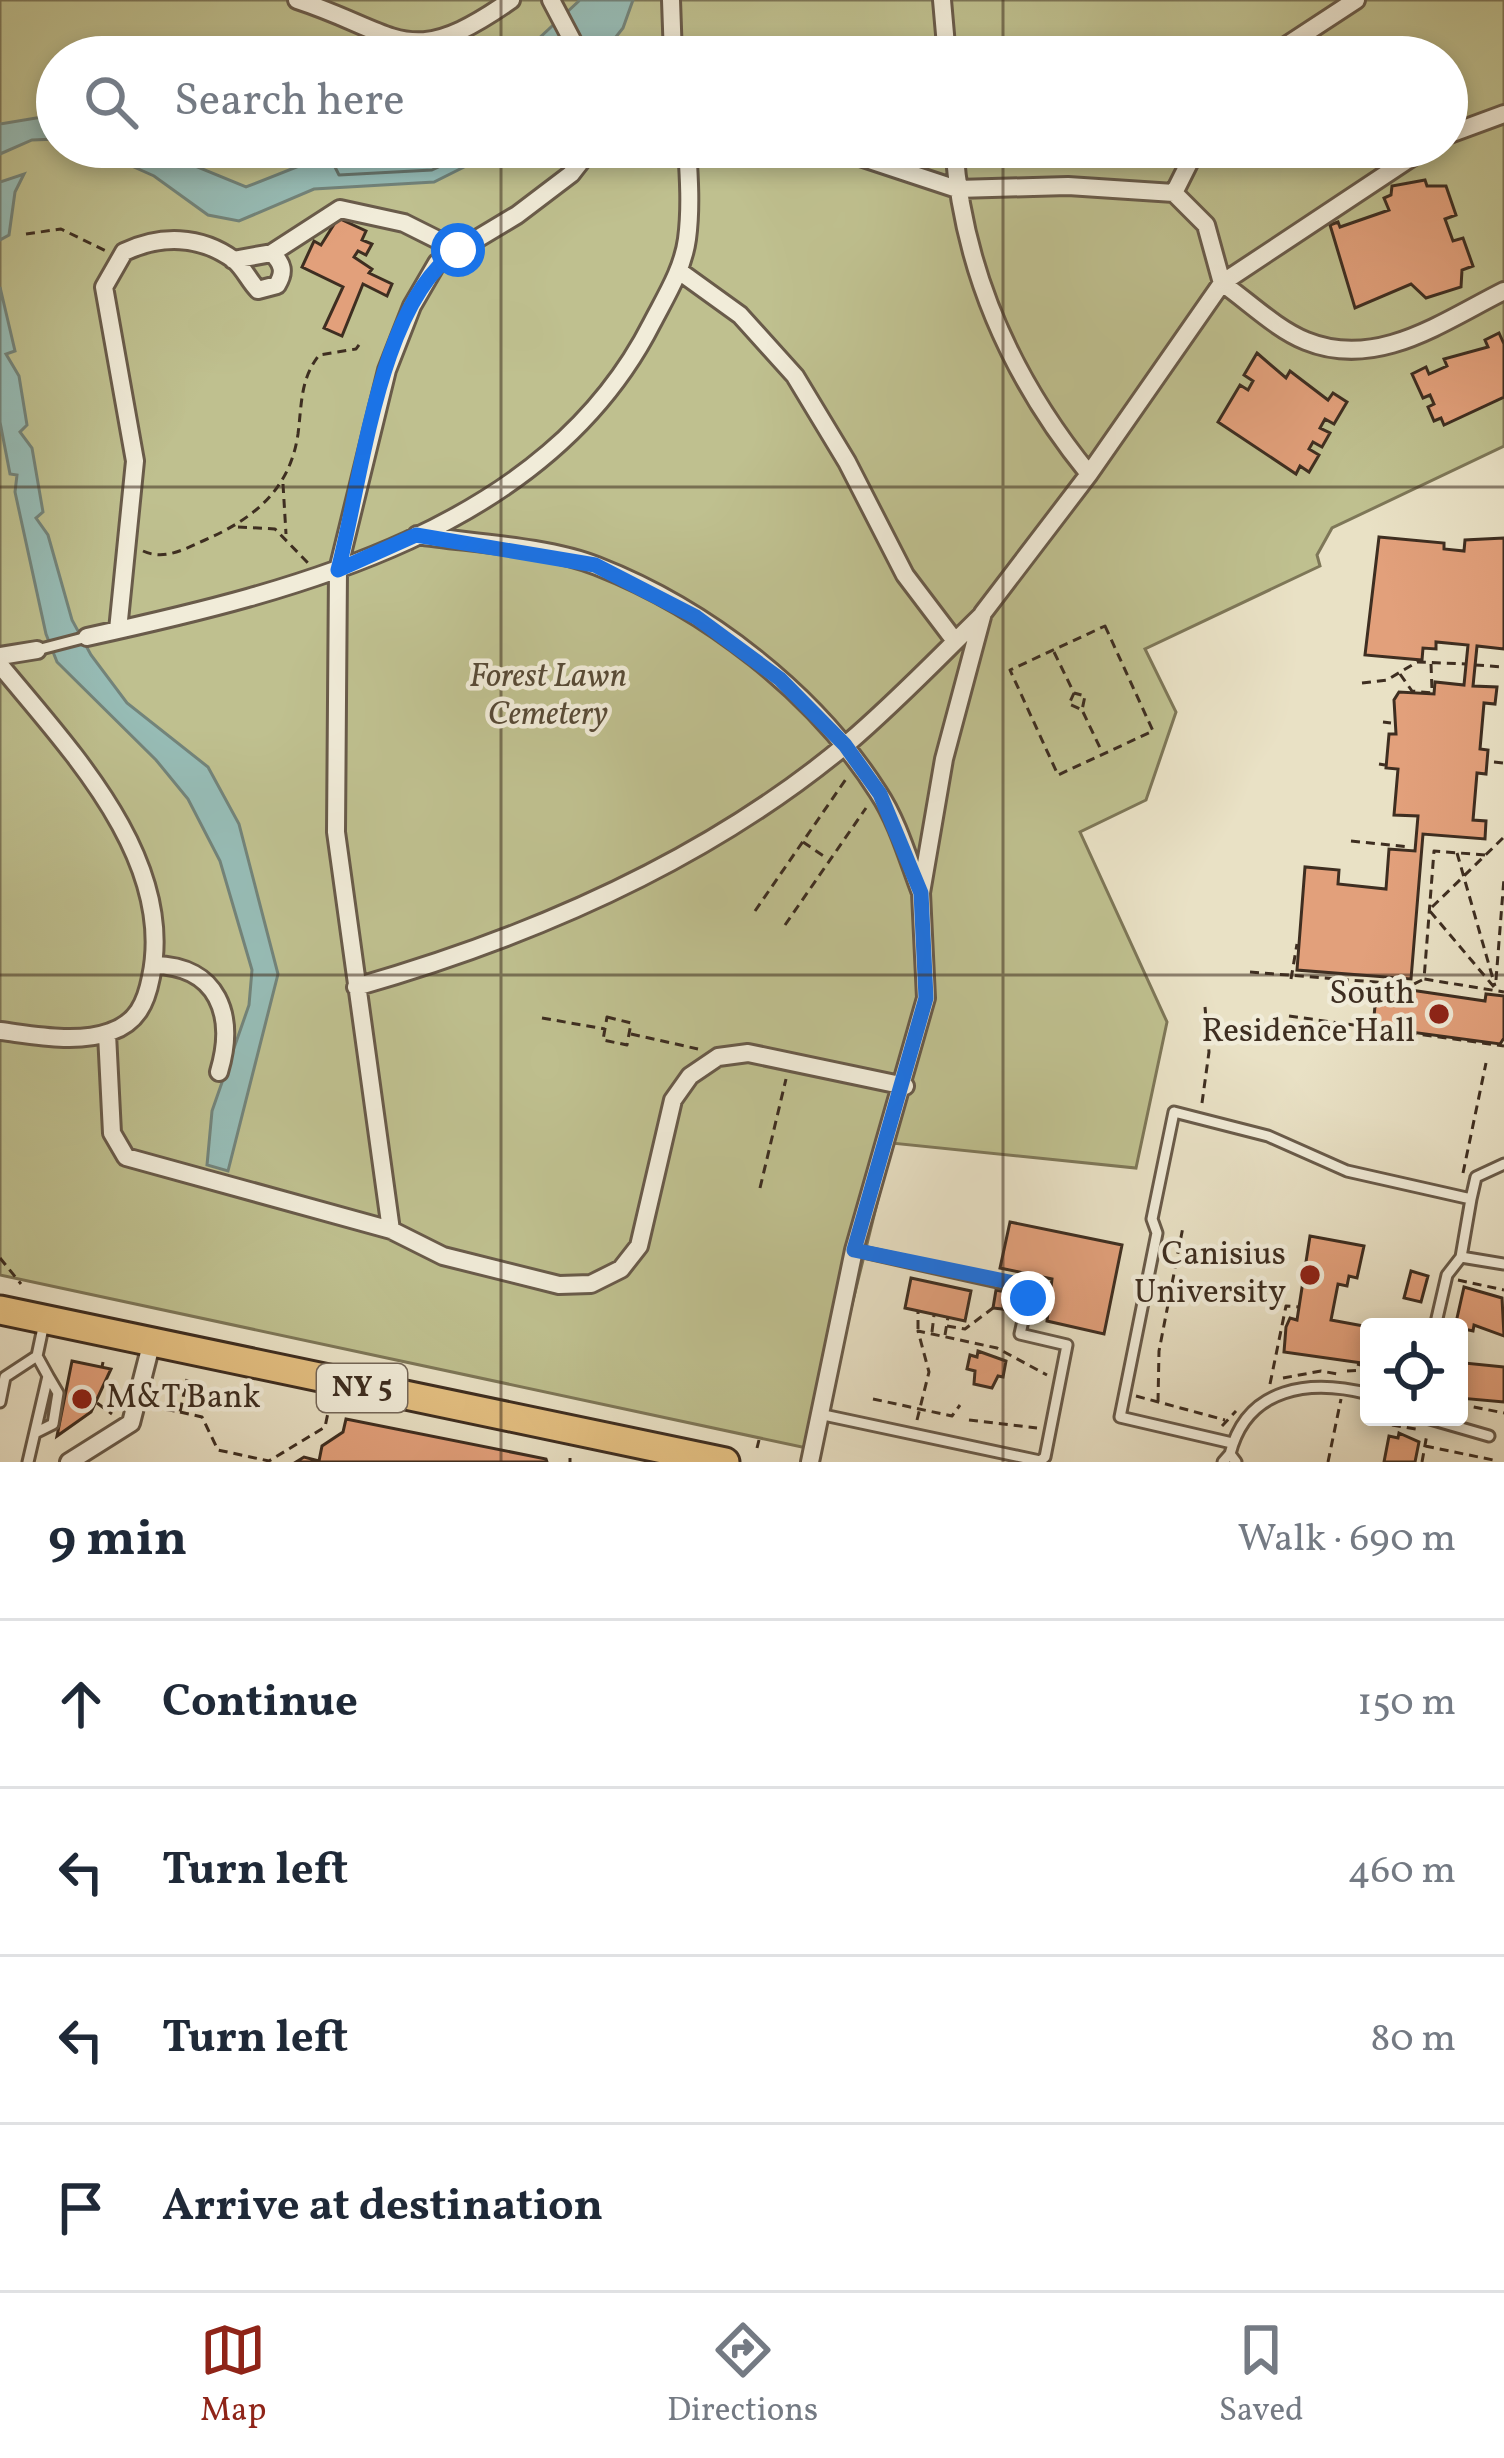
<!DOCTYPE html>
<meta charset="utf-8">
<style>
body{margin:0;font-family:Vollkorn,serif;background:#f6f6f7;color:#1f2937}
.controls{position:absolute;right:36px;bottom:36px;display:grid;overflow:hidden;border-radius:12px;box-shadow:0 6px 18px #0003}
.controls button{width:108px;height:108px;display:grid;place-items:center;padding:0;border:0;border-bottom:3px solid #e0e1e3;background:#fff;color:#1f2937;font:60px sans-serif}
.stop{position:absolute;width:36px;height:36px;margin:-27px;border:9px solid #1a73e8;border-radius:50%;background:#fff}
.stop.end{background:#1a73e8;border-color:#fff;box-shadow:0 3px 12px #0008}
.list{margin:0;padding:0;list-style:none}
h2{display:flex;justify-content:space-between;align-items:center;height:156px;margin:0;padding:0 48px;font-size:51px}
h2 small{font-size:39px;font-weight:400;color:#747a83}
.list li{display:grid;grid-template-columns:78px 1fr auto;gap:36px;align-items:center;box-sizing:border-box;height:168px;padding:0 48px;border-top:3px solid #e0e1e3}
.list b{display:block;font-size:45px;white-space:nowrap}
.list em{font-size:39px;font-style:normal;color:#747a83}
.icon{flex:none;width:66px;height:66px;fill:none;stroke:currentColor;stroke-width:2;stroke-linecap:round;stroke-linejoin:round}
.map{position:relative;flex:none;width:1504px;height:1462px;overflow:hidden}
.search{position:absolute;background:#fff;box-shadow:0 6px 18px #0003;left:36px;right:36px;top:36px;height:132px;display:flex;align-items:center;gap:30px;box-sizing:border-box;padding:0 42px;border-radius:66px;color:#747a83;font-size:45px}
.sheet{height:828px;background:#fff}
nav{display:flex;justify-content:space-around;align-items:center;box-sizing:border-box;height:168px;border-top:3px solid #e0e1e3;background:#fff;font-size:33px;color:#747a83}
nav a{display:grid;justify-items:center;gap:6px}
nav .on{color:#8f2418}
.map>svg:first-child{display:block}
</style>
<div class="map">
<svg width="1504" height="1462" viewBox="0 0 1504 1462">
<rect width="100%" height="100%" fill="#e9e1c5"/>
<filter id="stains"><feTurbulence type="fractalNoise" baseFrequency=".00167" numOctaves="4"/><feColorMatrix values="0 0 0 0 .2 0 0 0 0 .09 0 0 0 0 .02 0 0 0 .5 -.17"/></filter>
<radialGradient id="worn" r=".72"><stop offset=".6" stop-color="#630" stop-opacity="0"/><stop offset="1" stop-color="#630" stop-opacity=".3"/></radialGradient>
<path fill="#bfc08f" stroke="#7e7758" stroke-width="3" fill-rule="evenodd" d="M0 0H1504V446L1332 528 1317 555 1320 566 1145 649 1176 712 1146 800 1080 832 1167 1022 1136 1168 892 1143 816 1450 0 1275ZM57 57H1447V147H57Z"/>
<path fill="#97bdb7" stroke="#73847b" stroke-width="3" d="M580 0H633L623 28 600 57H519Z
M42 117 57 119V139L32 140 0 154V124Z
M89 147H149L246 187 342 149 504 147 434 182 314 189 239 221 208 215 154 176Z
M24 174 15 192 9 235 0 240V182Z
M0 287 15 351 6 354 19 376 27 425 20 432 32 448 43 512 36 518 48 535 72 620 91 655 127 703 208 767 239 824 278 974 228 1171 207 1165 212 1111 249 1005 252 970 220 861 188 799 156 760 57 662 46 634 15 492 17 475 10 474 0 422Z"/>
<g fill="none" stroke-linecap="round" stroke-linejoin="round">
<path stroke="#6a766c" stroke-width="3" d="M346 147 335 167 339 175 432 170 482 147"/>
</g>
<path fill="#e2a07b" stroke="#3e2e21" stroke-width="3" d="M1425 180 1427 186H1446L1456 215 1445 219 1453 241 1463 238 1473 266 1462 270 1461 287 1426 298 1411 284 1355 308 1330 225 1338 222 1340 227 1389 210 1384 198 1391 195 1392 186Z
M338 218 366 231 362 240 372 244 366 255 358 251 354 257 372 269 369 273 392 284 387 296 363 284 342 336 324 328 343 287 302 267 314 241 321 245Z
M1499 333 1504 344V397L1444 425 1441 418 1434 421 1428 407 1434 404 1430 395 1423 398 1412 374 1426 367 1429 374 1447 366 1444 359 1488 347 1485 340Z
M1257 353 1286 378 1290 371 1328 400 1333 393 1347 402 1334 424 1325 419 1320 428 1330 433 1322 447 1313 442 1309 449 1319 455 1309 472 1300 466 1296 474 1218 422 1240 385 1248 390 1253 381 1244 375Z
M1379 537 1444 543V549L1464 551 1465 540 1504 538V649L1477 646 1473 686 1497 687 1495 704 1484 703 1480 749 1488 750 1486 774 1477 773 1473 820 1486 821 1485 839 1423 834 1411 979 1297 970 1305 867 1339 870 1338 884 1386 889 1389 849 1415 851 1418 816 1394 815 1398 769 1386 768 1389 734H1396L1394 700 1399 692 1434 694 1435 682 1464 685 1468 645 1436 642V649L1423 648 1422 660 1365 655Z
M1377 985 1485 1001 1486 994 1504 996V1038L1500 1044 1373 1027Z
M1010 1222 1122 1245 1104 1334 1047 1321 1052 1279 1000 1268Z
M1310 1236 1364 1246 1357 1278 1349 1276 1347 1286 1338 1284 1331 1320 1369 1327V1364L1284 1352 1286 1327 1290 1318 1297 1320Z
M1411 1271 1428 1276 1421 1302 1404 1298Z
M911 1278 971 1291 965 1321 905 1308Z
M1464 1287 1502 1298 1504 1336 1474 1325 1473 1331 1455 1327Z
M996 1290 1014 1294 1011 1310 993 1308Z
M978 1351 1006 1361 1003 1377 998 1376 992 1388 974 1384 975 1371 967 1369 970 1355 977 1357Z
M1459 1356 1466 1358 1464 1363 1504 1367V1402L1459 1398Z
M72 1361 111 1369 91 1412 57 1436Z
M346 1419 546 1459 547 1462H296L304 1457 319 1461 322 1446 343 1432Z
M1399 1433 1419 1442 1415 1462H1384L1389 1436 1398 1438Z"/>
<g fill="none" stroke-linecap="round" stroke-linejoin="round">
<defs>
<path id="service" d="M37 650 87 637
M1471 1199 1476 1177 1504 1164
M1435 1327 1447 1275 1461 1257 1504 1264
M0 1402 5 1377 37 1356
M819 1414 1040 1461 1045 1457 1067 1345 1020 1334 1028 1298 1024 1288 854 1250
M1423 1417 1489 1436
M35 1433 53 1424 58 1393 48 1376
M1232 1443 1120 1417 1157 1233 1152 1219 1174 1112 1268 1136 1347 1171 1471 1199 1461 1257
M1230 1454C1247 1386 1311 1379 1369 1394
M28 1462 48 1376 37 1356 44 1323
M1223 1462 1230 1454 1236 1462"/>
<path id="minor" d="M297 0C401 34 407 73 511 0
M551 0 581 57
M671 0 673 57
M942 0 947 57
M1269 57 1356 0
M1447 135 1504 114
M830 147 957 189 1068 186 1174 193 1206 225 1222 283C1248 301 1276 329 1306 341 1377 370 1442 322 1504 291
M954 147C963 271 1011 378 1089 474
M1174 193 1197 147
M272 253 340 209 404 223 458 250
M679 271 740 315 795 376 847 462 905 575 955 641
M417 535C471 543 547 546 597 566 707 609 815 693 878 792 898 822 908 859 921 893
M118 630 135 461 104 287 124 252C160 235 200 235 234 260 244 268 249 281 258 290L277 285C285 272 283 264 272 253L233 260
M87 637C296 591 547 530 652 323 666 296 683 269 687 239 691 209 689 177 687 147
M0 656 37 650
M0 665C69 749 176 859 151 977 146 1003 137 1023 110 1032 77 1044 33 1035 0 1031
M154 965C218 966 236 1015 219 1072
M356 987C531 937 707 861 848 743 895 703 937 659 981 616
M107 1034 112 1133 126 1157 391 1230 443 1256 559 1285 591 1284 621 1269 639 1246 673 1100 690 1076 718 1057 748 1053 905 1086
M391 1230 336 832 338 570 387 370 412 306 437 263 517 215 571 174 592 147
M69 1462 131 1423 151 1345
M810 1462 854 1250 926 998 921 893 944 759 983 613 1089 474 1222 283 1427 147"/>
<path id="primary" d="M0 1310 725 1462"/>
</defs>
<use href="#service" stroke="#695b4a" stroke-width="15"/>
<use href="#minor" stroke="#695b4a" stroke-width="22"/>
<use href="#primary" stroke="#3e2e21" stroke-width="33"/>
<path stroke="#3e2e21" stroke-width="3" stroke-dasharray="9 6" stroke-linecap="butt" d="M26 234 61 229 106 251
M283 484 286 534
M238 527 275 529 309 564
M143 551C165 561 184 549 205 540 253 519 290 490 298 434 302 403 300 380 319 355L356 349 361 342
M1105 626 1153 731 1058 775 1010 670Z
M1054 652 1074 693 1069 704 1082 710 1085 696 1074 693
M1431 664 1432 690
M1475 665 1504 667
M1400 674 1412 691 1432 693
M1362 683 1387 680 1417 662 1466 664
M1083 712 1102 752
M1383 722 1391 723
M1494 762 1504 763
M1379 764 1385 765
M1351 841 1410 847
M803 842 825 857
M1457 853 1495 986
M1485 855 1434 851 1424 979 1504 992
M755 911 846 779
M785 925 866 808
M1250 972 1412 985 1422 980
M1291 979 1297 944
M1496 980 1504 878
M1494 987 1429 910 1504 837
M1289 1016 1504 1046
M607 1017 631 1023 627 1045 603 1040Z
M542 1018 605 1029
M631 1034 698 1049
M1202 1103 1209 1052 1205 1007
M1463 1173 1486 1063
M760 1188 786 1079
M0 1258 21 1284
M1458 1280 1504 1290
M947 1326 965 1329 993 1308
M918 1329V1311
M932 1332 934 1315
M945 1335 948 1317
M1357 1364 1369 1367
M102 1367 103 1362
M1347 1371 1369 1370
M1283 1378 1321 1371 1338 1374
M1270 1384 1286 1306 1299 1307
M1136 1396 1225 1420
M873 1399 952 1416 960 1405
M1158 1402 1159 1351 1183 1227
M97 1403 112 1414
M1459 1404 1504 1413
M151 1407 180 1412 187 1379
M180 1412 202 1417 218 1450 269 1461 325 1427 329 1408
M917 1420 929 1372 918 1331 997 1348 1047 1375
M969 1420 1037 1428
M1392 1425 1421 1430
M1222 1426 1236 1411
M1425 1446 1498 1461
M757 1448 759 1440
M570 1462V1458
M1328 1462 1341 1399
M1422 1462 1427 1434"/>
<use href="#service" stroke="#f1ecd9" stroke-width="9"/>
<use href="#minor" stroke="#f1ecd9" stroke-width="16"/>
<use href="#primary" stroke="#e4c082" stroke-width="27"/>
</g>
<g fill="none" stroke-linecap="round" stroke-linejoin="round">
<path stroke="#1a73e8" stroke-width="15" d="M458 250C378 303 362 481 338 570L416 535 595 565 696 617 780 679 845 745 880 794 921 893 926 998 854 1250 1019 1284 1028 1298"/>
</g>
<path fill="none" stroke="#3e2e21" stroke-width="3" stroke-opacity="0.55" d="M501 0V57M1003 0V57M501 147V1462M1003 147V1462M0 487H1504M0 975H1504"/>
<g fill="#8f2418" stroke="#f1ecd9" stroke-width="4.5">
<circle cx="1439" cy="1014" r="12"/>
<circle cx="1310" cy="1275" r="12"/>
<circle cx="82" cy="1399" r="12"/>
</g>
<g text-anchor="middle" dominant-baseline="central" stroke-width="9" stroke-linejoin="round" paint-order="stroke">
<rect fill="#f1ecd9" stroke="#746758" stroke-width="3" x="317" y="1364" width="90" height="48" rx="9"/>
<g font-size="30" font-weight="bold" fill="#3e2e21">
<text x="362" y="1388">NY 5</text>
</g>
<g font-size="33" font-style="italic" fill="#584b37" stroke="#f1ecd9">
<text x="548" y="678">Forest Lawn<tspan x="548" dy="38">Cemetery</tspan></text>
</g>
<g font-size="33" fill="#3e2e21" stroke="#f1ecd9" text-anchor="end">
<text x="1415" y="995">South<tspan x="1415" dy="38">Residence Hall</tspan></text>
<text x="1286" y="1256">Canisius<tspan x="1286" dy="38">University</tspan></text>
<text x="106" y="1399" text-anchor="start">M&amp;T Bank</text>
</g>
</g>
<rect width="100%" height="100%" filter="url(#stains)"/>
<rect width="100%" height="100%" fill="url(#worn)"/>
</svg>
<div class="controls">
<button><svg class="icon" aria-label="locate" viewBox="0 0 24 24"><circle cx="12" cy="12" r="6"/><path d="M12 2v4M12 18v4M2 12h4M18 12h4"/></svg></button>
</div>
<div class="stop" style="left:458px;top:250px"></div>
<div class="stop end" style="left:1028px;top:1298px"></div>
<div class="search"><svg class="icon" aria-label="search" viewBox="0 0 24 24"><circle cx="10" cy="10" r="6"/><path d="M15 15l6 6"/></svg>Search here</div>
</div>
<section class="sheet">
<h2>9 min<small>Walk · 690 m</small></h2>
<ul class="list">
<li><svg class="icon" aria-label="ahead" viewBox="0 0 24 24"><path d="M12 20V5M6 11l6-6 6 6"/></svg><div><b>Continue</b></div><em>150 m</em></li>
<li><svg class="icon" aria-label="left" viewBox="0 0 24 24"><path d="M17 20v-9H6M10 6l-5 5 5 5"/></svg><div><b>Turn left</b></div><em>460 m</em></li>
<li><svg class="icon" aria-label="left" viewBox="0 0 24 24"><path d="M17 20v-9H6M10 6l-5 5 5 5"/></svg><div><b>Turn left</b></div><em>80 m</em></li>
<li><svg class="icon" aria-label="arrive" viewBox="0 0 24 24"><path d="M6 21V4h12l-3 4 3 4H6"/></svg><div><b>Arrive at destination</b></div></li>
</ul>
</section>
<nav>
<a class="on"><svg class="icon" aria-label="map" viewBox="0 0 24 24"><path d="M3 6l6-2 6 2 6-2v14l-6 2-6-2-6 2zM9 4v14M15 6v14"/></svg>Map</a>
<a><svg class="icon" aria-label="directions" viewBox="0 0 24 24"><path d="M12 3l9 9-9 9-9-9zM9 14v-3h6M13 9l2 2-2 2"/></svg>Directions</a>
<a><svg class="icon" aria-label="saved" viewBox="0 0 24 24"><path d="M7 4h10v16l-5-4-5 4z"/></svg>Saved</a>
</nav>
